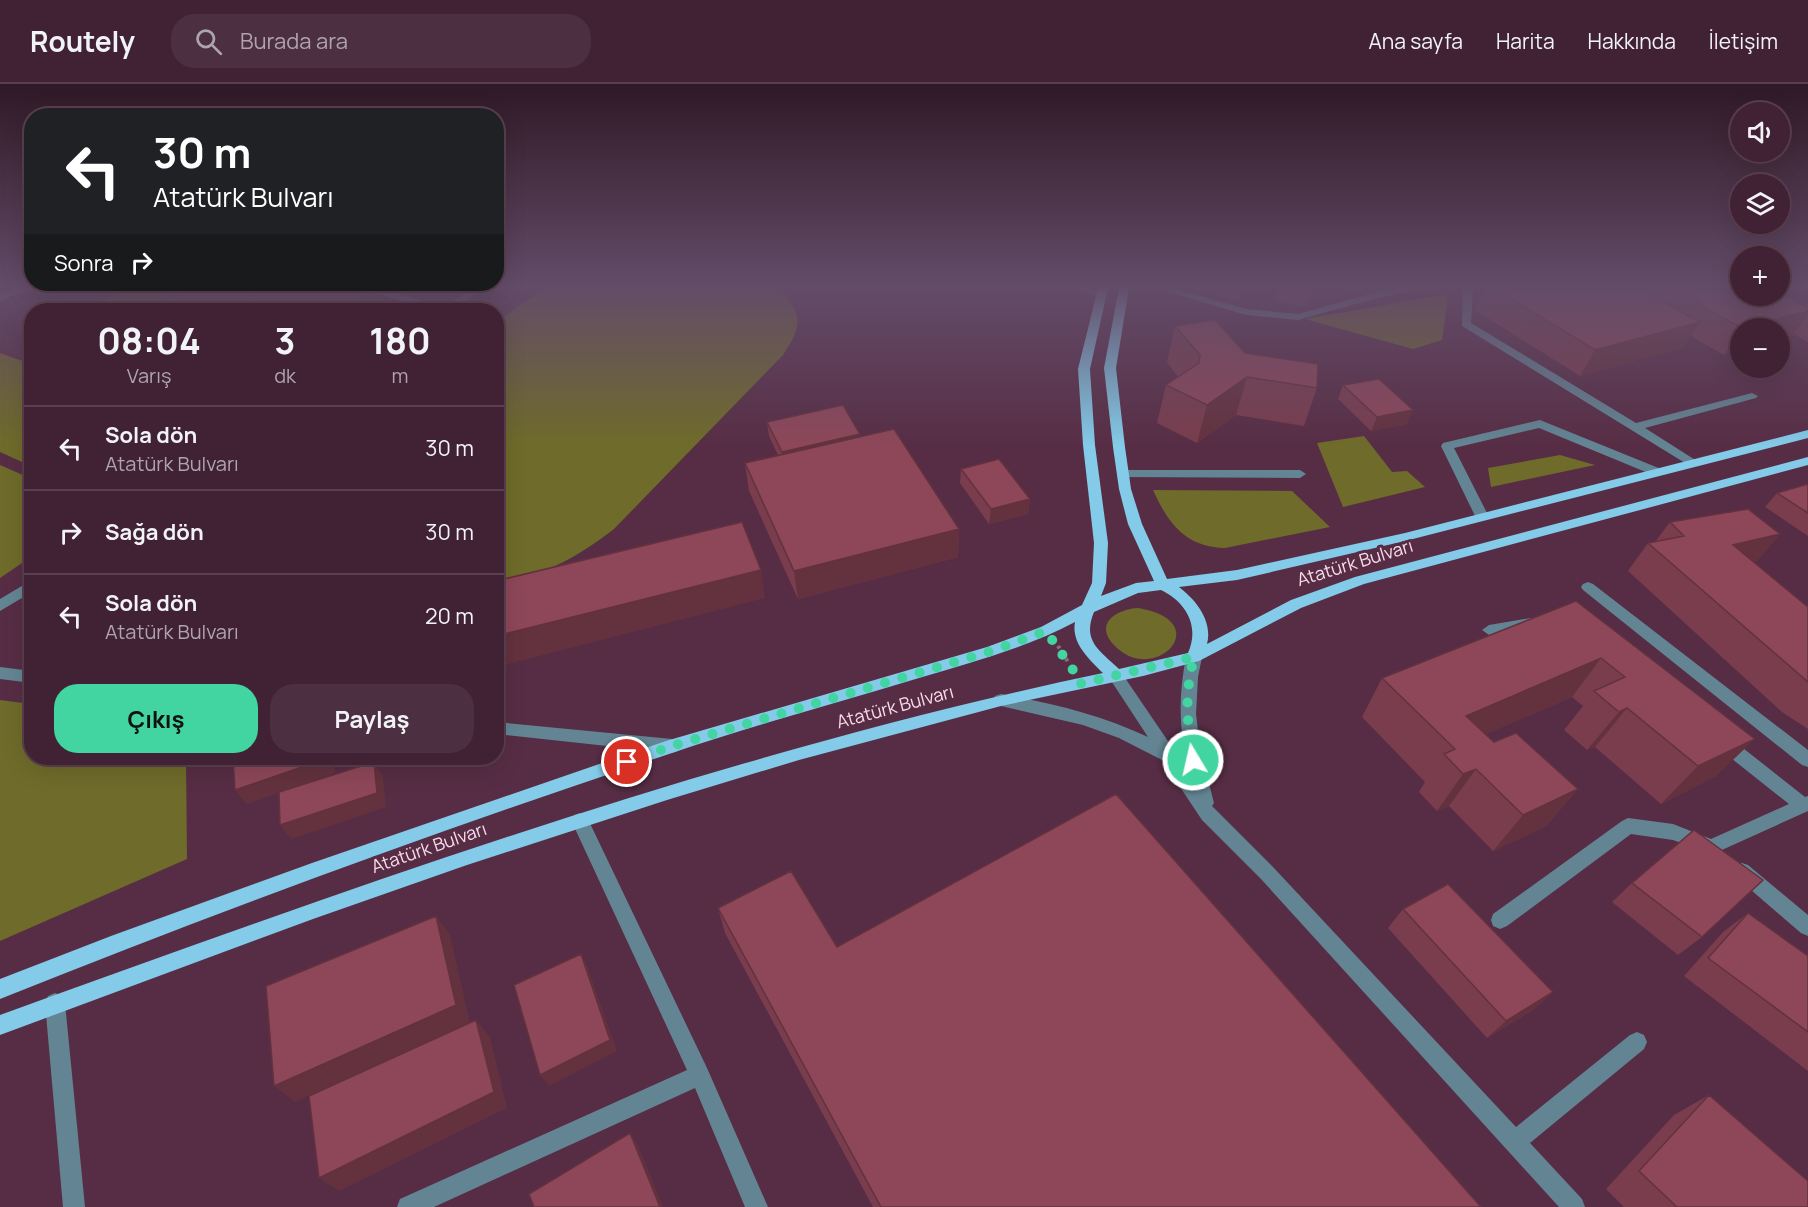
<!DOCTYPE html>
<html lang="tr">
<head>
<meta charset="utf-8">
<style>
	:root { --surface:#412234; --page:#4c2f40; --text:#f1f3f6; --muted:#aea4ac; --line:#5a3f4f; --accent:#42d4a1 }
	body { margin:0; font-family:Manrope,sans-serif; background:var(--page); color:var(--text); height:100vh; display:flex; flex-direction:column; font-size:22px; white-space:nowrap }
	* { box-sizing:border-box; margin:0 }
	p { font-size:20px; color:var(--muted) }
	.icon { flex:none; width:33px; height:33px; fill:none; stroke:currentColor; stroke-width:2; stroke-linecap:round; stroke-linejoin:round }
	.map { position:relative; flex:1; overflow:hidden }
	.drawer { position:absolute; left:24px; top:219px; width:480px; height:462px; display:flex; flex-direction:column; background:var(--surface); border-radius:24px; box-shadow:0 6px 24px #0002,0 0 0 2px var(--line) }
	.drawer>* { flex:none }
	.guide { position:absolute; left:24px; top:24px; width:480px; height:183px; border-radius:24px; box-shadow:0 6px 24px #0002,0 0 0 2px var(--line); background:#202124; color:#fff; overflow:hidden }
	.fabs { position:absolute; left:1730px; top:18px; display:grid; gap:12px }
	.fabs a { display:grid; place-items:center; width:60px; height:60px; border-radius:50%; background:var(--surface); box-shadow:0 6px 24px #0002,0 0 0 2px var(--line); font-size:30px }
	.pin { position:absolute; display:grid; place-items:center; width:51px; height:51px; color:#fff; margin:-26px; border:3px solid #fff; border-radius:50%; box-shadow:0 2px 6px #0007 }
	.me { position:absolute; width:66px; margin:-33px; rotate:351deg; stroke-linejoin:round; filter:drop-shadow(0 0 4px #0008) }
	.turn { display:flex; align-items:center; gap:21px; height:126px; padding:0 30px; font-size:27px }
	.turn .icon { width:78px; height:78px; stroke-width:2.5 }
	.turn b { display:block; font-size:42px; line-height:51px }
	.then { display:flex; align-items:center; height:57px; padding:0 30px; background:#0003; gap:12px; font-size:22px }
	.eta { display:flex; justify-content:space-evenly; align-items:center; height:102px; text-align:center }
	.eta b { font-size:36px; font-weight:700; line-height:42px }
	.primary-button { display:flex; gap:12px; margin-top:auto; padding:12px 30px }
	.primary-button a { flex:1; height:69px; border-radius:24px; background:var(--accent); color:#111; font-size:24px; font-weight:700; line-height:69px; text-align:center }
	.primary-button a+a { background:var(--page); color:var(--text) }
	ul { padding:0; list-style:none }
	li { display:flex; align-items:center; gap:18px; height:84px; padding:0 30px; border-top:2px solid var(--line) }
	li div { flex:1 }
	li b { display:block; font-size:22px }
	li em { font-style:normal }
	header { display:flex; align-items:center; gap:36px; box-sizing:border-box; height:84px; padding:0 30px; background:var(--surface); border-bottom:2px solid var(--line) }
	header strong { font-size:28px }
	nav { display:flex; gap:33px; margin-inline-start:auto; font-size:21px }
	.search { width:420px; height:54px; background:var(--page); display:flex; align-items:center; gap:15px; box-sizing:border-box; padding:0 21px; border-radius:24px; color:var(--muted); font-size:22px }
	.map>svg:first-child { display:block }
	.green { fill:#6f6b2a }
	.lines { fill:none; stroke-linecap:round; stroke-linejoin:round }
	.path { stroke:#8f6a7f; stroke-width:4; stroke-dasharray:3 4.5; stroke-linecap:butt }
	.minor { fill:#638593; fill-rule:evenodd }
	.major { fill:#83cbe8; fill-rule:evenodd }
	.wall { fill:#793d4d }
	.shaded-wall { fill:#63323e }
	.building { fill:#8d4759; stroke:#63323e; stroke-width:1.5 }
	.route { stroke:#42d4a1; stroke-width:10; stroke-dasharray:0 18 }
	.labels { text-anchor:middle; stroke-width:6; stroke-linejoin:round; paint-order:stroke }
	.street-label { font-size:18px; fill:#f8dcea; stroke:#572d45 }
</style>
</head>
<body>
<header>
<strong>Routely</strong>
<div class="search"><svg class="icon" aria-label="search" viewBox="0 0 24 24"><circle cx="10" cy="10" r="6"/><path d="M15 15l6 6"/></svg>Burada ara</div>
<nav><a>Ana sayfa</a><a>Harita</a><a>Hakkında</a><a>İletişim</a></nav>
</header>
<div class="map">
<svg width="1808" height="1123" viewBox="0 0 1808 1123">
	<rect width="100%" height="100%" fill="#572d45"/>
	<!-- green -->
	<path class="green" d="M 130,204 L 195,204 L 200,226 L 82,226 Z
		M 544,204 L 779,204 C 804,231 802,242 783,271 L 614,445 C 573,477 545,488 497,504 L 496,239 Z
		M 1442,211 L 1448,212 L 1442,256 L 1413,265 L 1305,235 Z
		M 0,269 L 31,280 L 31,382 L 0,368 Z
		M 1364,352 L 1392,388 L 1407,387 L 1425,403 L 1343,423 L 1317,359 Z
		M 1560,371 L 1595,381 L 1491,403 L 1488,384 Z
		M 0,381 L 32,395 L 31,408 L 26,412 L 31,414 L 31,473 L 0,494 Z
		M 1153,406 L 1292,407 L 1330,443 L 1225,464 C 1185,463 1168,439 1153,406 Z
		M 1138,524 C 1218,537 1154,604 1114,561 C 1093,539 1118,525 1138,524 Z
		M 0,616 L 31,620 L 32,674 L 186,674 L 187,775 L 0,857 Z"/>
	<g class="lines">
		<!-- path -->
		<path class="path" d="M 1058,562 L 1070,581"/>
		<!-- minor -->
		<path class="minor" d="M 15,204 L 30,204 L 0,217 L 0,210 Z
			M 358,204 L 376,204 L 444,223 L 473,204 L 485,204 L 452,226 L 433,226 Z
			M 1069,204 L 1089,204 L 1106,210 L 1101,213 Z
			M 1155,204 L 1172,204 L 1247,225 L 1298,230 L 1373,209 L 1400,204 L 1425,204 L 1374,215 L 1298,236 L 1246,231 Z
			M 1463,204 L 1473,204 L 1471,239 L 1636,339 L 1752,309 L 1758,312 L 1756,314 L 1645,344 L 1700,379 L 1698,382 L 1690,382 L 1462,242 Z
			M 1540,336 L 1661,385 L 1663,388 L 1657,392 L 1653,391 L 1539,344 L 1454,364 L 1489,433 L 1487,436 L 1477,436 L 1441,362 L 1443,359 Z
			M 1123,386 L 1300,386 L 1306,390 L 1300,394 L 1119,393 L 1117,390 Z
			M 32,496 L 32,508 L 0,527 L 0,515 Z
			M 1588,498 L 1593,500 L 1808,666 L 1808,683 L 1802,681 L 1583,506 L 1581,503 L 1583,500 Z
			M 1531,534 L 1538,539 L 1536,543 L 1489,551 L 1482,546 L 1489,541 Z
			M 1194,567 L 1199,569 L 1202,573 L 1198,593 L 1196,630 L 1200,664 L 1214,719 L 1212,722 L 1273,783 L 1516,1043 L 1630,951 L 1637,948 L 1644,951 L 1647,958 L 1644,965 L 1530,1059 L 1582,1115 L 1585,1123 L 1559,1123 L 1261,795 L 1202,736 L 1162,676 L 1119,654 L 1083,641 L 1001,622 L 995,620 L 993,616 L 995,612 L 1001,610 C 1052,619 1101,631 1148,653 L 1108,592 L 1111,588 L 1121,588 L 1189,688 C 1179,649 1178,613 1186,573 L 1189,569 Z
			M 0,583 L 32,587 L 32,599 L 0,595 Z
			M 496,638 L 672,655 L 678,657 L 680,662 L 678,667 L 672,669 L 496,650 Z
			M 1723,651 L 1729,653 L 1805,713 L 1808,712 L 1808,727 L 1713,770 L 1673,756 L 1631,750 L 1507,842 L 1500,845 L 1493,842 L 1491,836 L 1493,830 L 1622,737 L 1628,734 L 1673,740 L 1711,755 L 1789,720 L 1717,663 L 1715,658 L 1717,653 Z
			M 580,729 L 586,731 L 707,984 L 768,1123 L 745,1123 L 695,1004 L 434,1123 L 397,1123 L 400,1115 L 687,986 L 571,736 L 574,731 Z
			M 1742,779 L 1748,781 L 1808,831 L 1808,852 L 1801,849 L 1736,793 L 1733,787 L 1736,781 Z
			M 55,909 L 62,912 L 65,919 L 85,1123 L 63,1123 L 45,919 L 48,912 Z"/>
		<!-- major -->
		<path class="major" d="M 1098,204 L 1108,204 L 1090,285 L 1095,361 L 1108,459 L 1106,499 L 1101,512 L 1136,499 L 1154,497 L 1128,440 L 1119,405 L 1113,363 L 1104,284 L 1119,204 L 1129,204 L 1116,284 L 1125,363 L 1131,405 L 1142,440 L 1167,495 L 1237,486 L 1405,449 L 1808,346 L 1808,354 L 1405,457 L 1237,496 L 1179,503 C 1196,516 1213,537 1207,560 L 1291,516 L 1355,493 L 1808,373 L 1808,381 L 1364,500 L 1301,524 L 1199,577 L 1143,592 L 1001,622 L 799,676 L 667,716 L 467,781 L 313,835 L 0,951 L 0,931 C 362,800 725,668 1103,589 C 1089,575 1071,559 1075,538 C 1026,564 972,578 919,594 C 837,619 754,641 672,669 C 446,744 221,826 0,915 L 0,895 L 111,852 L 312,779 L 666,657 L 987,563 L 1041,543 L 1082,521 L 1092,499 L 1094,459 L 1083,361 L 1078,285 ZM 1161,506 C 1186,518 1200,542 1188,569 L 1119,585 C 1099,566 1082,557 1094,528 L 1138,509 Z"/>
	</g>
	<!-- wall -->
	<path class="wall" d="M 1191,204 L 1242,204 L 1239,217 Z
		M 1277,204 L 1351,204 L 1348,210 L 1306,223 L 1275,218 Z
		M 1485,204 L 1740,204 L 1787,212 L 1804,222 L 1808,221 L 1808,258 L 1794,250 L 1792,252 L 1779,256 L 1779,244 L 1740,244 L 1740,266 L 1724,271 L 1691,252 L 1683,264 L 1580,292 L 1475,226 Z
		M 1175,242 L 1245,269 L 1317,304 L 1304,342 L 1236,331 L 1197,359 L 1157,339 L 1166,301 L 1178,293 L 1167,278 Z
		M 1343,301 L 1407,340 L 1371,347 L 1338,315 Z
		M 767,338 L 860,353 L 959,445 L 958,473 L 798,515 L 749,407 L 745,379 L 778,371 L 769,352 Z
		M 961,385 L 1030,415 L 1028,430 L 989,440 L 960,399 Z
		M 1808,400 L 1808,452 L 1765,423 L 1777,409 Z
		M 1670,438 L 1780,450 L 1756,478 L 1754,478 L 1808,523 L 1808,645 L 1782,628 L 1628,487 L 1648,459 L 1655,458 Z
		M 1576,517 L 1716,692 L 1661,720 L 1595,663 L 1587,666 L 1564,646 L 1583,622 L 1572,613 L 1486,650 L 1494,658 L 1578,705 L 1546,742 L 1493,767 L 1449,722 L 1437,727 L 1419,708 L 1425,698 L 1362,633 L 1382,594 Z
		M 1632,799 L 1702,853 L 1678,871 L 1612,818 Z
		M 718,824 L 837,863 L 1481,1123 L 873,1123 L 725,849 Z
		M 1403,825 L 1553,908 L 1533,926 L 1487,954 L 1388,844 Z
		M 1748,829 L 1808,872 L 1808,987 L 1684,892 L 1723,848 Z
		M 1709,1011 L 1808,1123 L 1624,1123 L 1606,1105 L 1674,1031 Z"/>
	<!-- shaded-wall -->
	<path class="shaded-wall" d="M 1312,204 L 1351,204 L 1348,210 L 1306,223 Z
		M 1779,204 L 1808,204 L 1808,207 L 1752,221 L 1779,212 Z
		M 374,206 L 383,226 L 341,226 Z
		M 1808,227 L 1808,230 L 1792,252 L 1779,256 L 1779,244 L 1742,244 Z
		M 1700,238 L 1683,264 L 1580,292 L 1595,266 Z
		M 1740,247 L 1740,266 L 1724,271 Z
		M 1247,293 L 1236,331 L 1197,359 L 1207,321 Z
		M 1413,326 L 1407,340 L 1371,347 L 1377,333 Z
		M 860,350 L 860,365 L 783,382 L 782,368 Z
		M 1030,415 L 1028,430 L 989,440 L 991,425 Z
		M 959,445 L 958,473 L 798,515 L 794,487 Z
		M 1780,450 L 1756,478 L 1710,489 L 1733,461 Z
		M 761,486 L 765,514 L 504,581 L 496,565 L 496,552 Z
		M 1601,574 L 1572,613 L 1454,664 L 1466,632 Z
		M 1627,624 L 1595,663 L 1587,666 L 1619,628 Z
		M 1755,655 L 1716,692 L 1661,720 L 1698,682 Z
		M 325,674 L 333,674 L 335,689 L 247,720 L 235,706 Z
		M 374,678 L 383,692 L 386,723 L 291,755 L 280,741 Z
		M 1476,685 L 1449,722 L 1437,727 L 1463,690 Z
		M 1578,705 L 1546,742 L 1493,767 L 1523,731 Z
		M 436,832 L 450,851 L 470,939 L 295,1018 L 274,1002 Z
		M 581,870 L 587,882 L 617,967 L 549,1002 L 540,991 Z
		M 1553,908 L 1533,926 L 1487,954 L 1506,937 Z
		M 476,936 L 490,953 L 507,1024 L 339,1107 L 319,1094 Z
		M 630,1049 L 639,1064 L 663,1123 L 660,1123 Z"/>
	<!-- building -->
	<path class="building" d="M 188,204 L 366,204 L 374,206 L 341,226 L 145,226 Z
		M 1493,204 L 1638,204 L 1700,238 L 1595,266 Z
		M 1684,204 L 1740,204 L 1740,212 L 1779,212 L 1779,208 L 1808,224 L 1808,227 L 1742,244 L 1706,225 Z
		M 1215,236 L 1245,269 L 1318,280 L 1317,304 L 1247,293 L 1207,321 L 1166,301 L 1199,279 L 1200,271 L 1175,242 Z
		M 1379,295 L 1413,326 L 1377,333 L 1343,301 Z
		M 843,321 L 860,350 L 782,368 L 767,338 Z
		M 894,345 L 959,445 L 794,487 L 745,379 Z
		M 999,375 L 1030,415 L 991,425 L 961,385 Z
		M 1808,400 L 1808,429 L 1777,409 Z
		M 1748,425 L 1780,450 L 1733,461 L 1808,523 L 1808,598 L 1648,459 L 1684,452 L 1670,438 Z
		M 742,438 L 761,486 L 496,552 L 496,497 Z
		M 1576,517 L 1755,655 L 1698,682 L 1627,624 L 1619,628 L 1594,607 L 1625,593 L 1601,574 L 1466,632 L 1494,658 L 1516,649 L 1578,705 L 1523,731 L 1476,685 L 1463,690 L 1444,670 L 1455,665 L 1382,594 Z
		M 233,674 L 325,674 L 325,675 L 235,706 Z
		M 374,678 L 377,709 L 280,741 L 279,708 Z
		M 1116,710 L 1481,1123 L 881,1123 L 718,824 L 791,787 L 837,863 Z
		M 1694,746 L 1763,796 L 1702,853 L 1632,799 Z
		M 1448,800 L 1553,908 L 1506,937 L 1403,825 Z
		M 1748,829 L 1808,872 L 1808,948 L 1708,874 Z
		M 436,832 L 456,921 L 274,1002 L 266,902 Z
		M 581,870 L 610,956 L 540,991 L 514,901 Z
		M 476,936 L 494,1008 L 319,1094 L 309,1012 Z
		M 1709,1011 L 1808,1097 L 1808,1123 L 1677,1123 L 1639,1087 Z
		M 630,1049 L 660,1123 L 534,1123 L 529,1110 Z"/>
	<!-- sky -->
	<linearGradient id="sky" x2="0" y2="1"><stop stop-color="#301926"/><stop offset="0.56" stop-color="#634c68"/><stop offset="1" stop-color="#634c68" stop-opacity="0"/></linearGradient>
	<rect width="1808" height="362" fill="url(#sky)"/>
	<g class="lines">
		<!-- route -->
		<path class="route" d="M 627,678 L 672,662 L 992,567 L 1046,547 L 1073,586 L 1079,600 L 1194,573 C 1184,615 1187,634 1193,676"/>
	</g>
	<g class="labels">
		<!-- street labels -->
		<g class="street-label">
			<text transform="translate(1355 479) rotate(-17)" y="6">Atatürk Bulvarı</text>
			<text transform="translate(895 623) rotate(-15)" y="6">Atatürk Bulvarı</text>
			<text transform="translate(429 764) rotate(-19)" y="6">Atatürk Bulvarı</text>
		</g>
	</g>
</svg>
<div class="fabs">
<a><svg class="icon" aria-label="sound" viewBox="0 0 24 24"><path d="M4 9h4l5-4v14l-5-4H4zM17 9q2 3 0 6"/></svg></a>
<a><svg class="icon" aria-label="layers" viewBox="0 0 24 24"><path d="M12 4l9 5-9 5-9-5zM3 14l9 5 9-5"/></svg></a>
<a>+</a>
<a>−</a>
</div>
<div class="pin" style="left:627px;top:678px;background:#d93025"><svg class="icon" aria-label="arrive" viewBox="0 0 24 24"><path d="M6 21V4h12l-3 4 3 4H6"/></svg></div>
<svg class="me" style="left:1193px;top:676px" viewBox="-20 -20 40 40"><circle r="17" fill="#42d4a1" stroke="#fff" stroke-width="3"/><path d="M0-11L8 9 0 5-8 9z" fill="#fff"/></svg>
<div class="guide">
<div class="turn"><svg class="icon" aria-label="left" viewBox="0 0 24 24"><path d="M17 20v-9H6M10 6l-5 5 5 5"/></svg><div><b>30 m</b>Atatürk Bulvarı</div></div>
<div class="then">Sonra<svg class="icon" aria-label="right" viewBox="0 0 24 24"><path d="M7 20v-9h11M14 6l5 5-5 5"/></svg></div>
</div>
<section class="drawer">
<div class="eta">
<div><b>08:04</b><p>Varış</p></div>
<div><b>3</b><p>dk</p></div>
<div><b>180</b><p>m</p></div>
</div>
<ul>
<li><svg class="icon" aria-label="left" viewBox="0 0 24 24"><path d="M17 20v-9H6M10 6l-5 5 5 5"/></svg><div><b>Sola dön</b><p>Atatürk Bulvarı</p></div><em>30 m</em></li>
<li><svg class="icon" aria-label="right" viewBox="0 0 24 24"><path d="M7 20v-9h11M14 6l5 5-5 5"/></svg><div><b>Sağa dön</b></div><em>30 m</em></li>
<li><svg class="icon" aria-label="left" viewBox="0 0 24 24"><path d="M17 20v-9H6M10 6l-5 5 5 5"/></svg><div><b>Sola dön</b><p>Atatürk Bulvarı</p></div><em>20 m</em></li>
</ul>
<div class="primary-button"><a>Çıkış</a><a>Paylaş</a></div>
</section>
</div>
</body>
</html>
